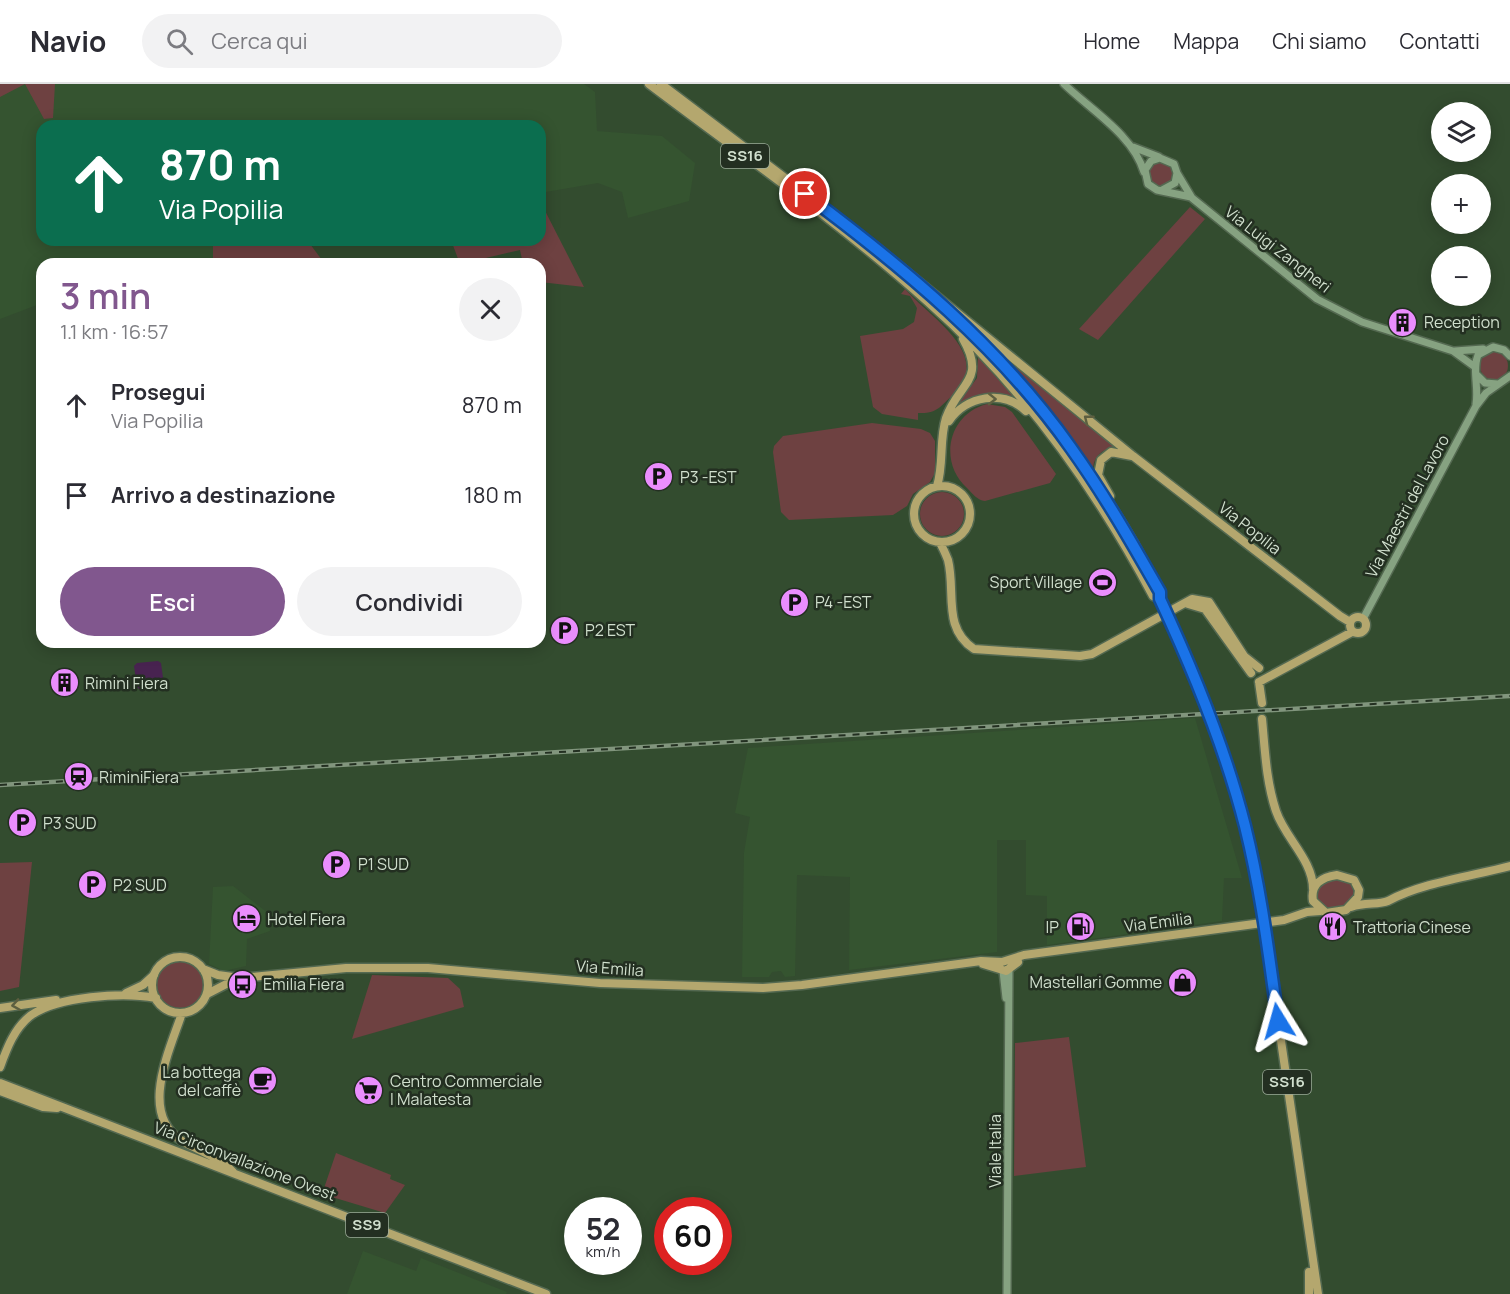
<!DOCTYPE html>
<html lang="it">
<head>
<meta charset="utf-8">
<style>
	:root { --surface:#fff; --page:#f2f2f3; --text:#2b2b33; --muted:#7c7c81; --line:#e1e1e2; --accent:#81578e }
	body { margin:0; font-family:Manrope,sans-serif; background:var(--page); color:var(--text); height:100vh; display:flex; flex-direction:column; font-size:22px; white-space:nowrap }
	* { box-sizing:border-box; margin:0 }
	p { font-size:20px; color:var(--muted) }
	.icon { flex:none; width:33px; height:33px; fill:none; stroke:currentColor; stroke-width:2; stroke-linecap:round; stroke-linejoin:round }
	.map { position:relative; flex:1; overflow:hidden }
	.panel { position:absolute; left:36px; top:174px; width:510px; height:390px; display:flex; flex-direction:column; background:var(--surface); border-radius:18px; box-shadow:0 3px 15px #0003 }
	.panel>* { flex:none }
	.guide { position:absolute; left:36px; top:36px; width:510px; height:126px; border-radius:18px; box-shadow:0 3px 15px #0003; background:#0b6e4f; color:#fff; overflow:hidden }
	.controls { position:absolute; left:1431px; top:18px; display:grid; gap:12px }
	.controls a { display:grid; place-items:center; width:60px; height:60px; border-radius:50%; background:var(--surface); box-shadow:0 3px 15px #0003; font-size:30px }
	.speed { position:absolute; left:564px; top:1113px; display:flex; gap:12px; font-size:30px; font-weight:700; text-align:center }
	.speed>* { display:grid; place-content:center; width:78px; height:78px; border-radius:50%; background:var(--surface); box-shadow:0 3px 15px #0003; line-height:1 }
	.speed small { font-size:15px; font-weight:400 }
	.speed .limit { border:9px solid #d22; background:#fff; color:#111 }
	.pin { position:absolute; display:grid; place-items:center; width:51px; height:51px; color:#fff; margin:-26px; border:3px solid #fff; border-radius:50%; box-shadow:0 2px 6px #0007 }
	.me { position:absolute; width:66px; margin:-33px; rotate:352deg; stroke-linejoin:round; filter:drop-shadow(0 0 4px #0008) }
	.turn { display:flex; align-items:center; gap:21px; height:126px; padding:0 24px; font-size:27px }
	.turn .icon { width:78px; height:78px; stroke-width:2.5 }
	.turn b { display:block; font-size:42px; line-height:51px }
	.round { display:grid; place-items:center; flex:none; width:63px; height:63px; border-radius:32px; background:var(--page) }
	.headline { display:flex; align-items:center; justify-content:space-between; height:102px; padding:0 24px }
	h1 { font-size:36px; font-weight:600; line-height:45px; color:var(--accent) }
	.cta { display:flex; gap:12px; margin-top:auto; padding:12px 24px }
	.cta a { flex:1; height:69px; border-radius:36px; background:var(--accent); color:#fff; font-size:24px; font-weight:600; line-height:69px; text-align:center }
	.cta a+a { background:var(--page); color:var(--text) }
	ul { padding:0; list-style:none }
	li { display:flex; align-items:center; gap:18px; height:90px; padding:0 24px }
	li div { flex:1 }
	li b { display:block; font-size:22px }
	li em { font-style:normal }
	header { display:flex; align-items:center; gap:36px; box-sizing:border-box; height:84px; padding:0 30px; background:var(--surface); border-bottom:2px solid var(--line) }
	header strong { font-size:28px }
	nav { display:flex; gap:33px; margin-inline-start:auto; font-size:21px }
	.search { width:420px; height:54px; background:var(--page); display:flex; align-items:center; gap:15px; box-sizing:border-box; padding:0 21px; border-radius:33px; color:var(--muted); font-size:22px }
	.map>svg:first-child { display:block }
	.built { fill:#355430 }
	.green { fill:#6e4141 }
	.water { fill:#482350 }
	.lines { fill:none; stroke-linecap:round; stroke-linejoin:round }
	.minor-casing { stroke:#546951; stroke-width:10 }
	.major-casing { stroke:#546951; stroke-width:11 }
	.minor { stroke:#86a281; stroke-width:7 }
	.major { stroke:#b4a76e; stroke-width:8 }
	.rail-casing { stroke:#81957d; stroke-width:4.5 }
	.rail { stroke:#232f21; stroke-width:2; stroke-dasharray:7; stroke-linecap:butt }
	.major-bridge-casing { stroke:#546951; stroke-width:11; stroke-linecap:butt }
	.major-bridge { stroke:#b4a76e; stroke-width:8 }
	.oneway { stroke:#5d5f40 }
	.route-casing { stroke:#114b97; stroke-width:15 }
	.route { stroke:#1a73e8; stroke-width:10 }
	.labels { text-anchor:middle; stroke-width:5; stroke-linejoin:round; paint-order:stroke }
	.shield { fill:#232f21; stroke:#9caa99; stroke-width:1.5 }
	.shield-label { font-size:15px; font-weight:bold; fill:#d0dfcd }
	.street-label { font-size:16px; fill:#d0dfcd; stroke:#232f21 }
	.poi-label { font-size:16px; fill:#d0dfcd; stroke:#232f21; text-anchor:start }
</style>
</head>
<body>
<header>
<strong>Navio</strong>
<div class="search"><svg class="icon" aria-label="search" viewBox="0 0 24 24"><circle cx="10" cy="10" r="6"/><path d="M15 15l6 6"/></svg>Cerca qui</div>
<nav><a>Home</a><a>Mappa</a><a>Chi siamo</a><a>Contatti</a></nav>
</header>
<div class="map">
<svg width="1510" height="1210" viewBox="0 0 1510 1210">
	<rect width="100%" height="100%" fill="#334c2f"/>
	<!-- built -->
	<path class="built" d="M 0,0 L 584,0 L 595,8 L 597,47 L 662,52 L 695,79 L 689,117 L 628,134 L 622,108 L 598,99 L 540,109 L 540,42 L 42,42 L 42,156 L 213,156 L 213,180 L 42,180 L 41,323 L 37,221 L 0,235 Z
		M 1195,634 L 1242,794 L 1224,794 L 1222,837 L 1047,861 L 1047,812 L 1026,811 L 1026,756 L 997,756 L 997,868 L 849,886 L 850,793 L 797,791 L 795,892 L 785,893 L 781,887 L 772,888 L 769,893 L 742,893 L 744,769 L 750,733 L 735,729 L 748,664 Z
		M 233,802 L 268,829 L 270,847 L 247,855 L 246,882 L 224,887 L 209,880 L 213,803 Z
		M 363,1167 L 416,1187 L 421,1174 L 507,1208 L 506,1210 L 347,1210 Z"/>
	<!-- green -->
	<path class="green" d="M 0,0 L 55,0 L 53,34 L 44,35 L 25,0 L 0,13 Z
		M1149 90a12 12 0 1 1 24 0a12 12 0 1 1-24 0Z
		M 540,117 L 584,203 L 540,198 L 540,180 L 523,180 L 520,166 L 460,180 L 451,156 L 540,156 Z
		M 1190,123 L 1205,135 L 1098,256 L 1079,245 Z
		M 213,156 L 307,156 L 325,180 L 213,180 Z
		M 905,205 C 929,233 995,271 953,311 C 940,322 938,330 918,329 L 918,336 L 882,330 L 873,323 L 860,252 L 903,245 L 914,238 L 917,224 L 910,212 L 901,210 Z
		M1480 282a14 14 0 1 1 28 0a14 14 0 1 1-28 0Z
		M 1001,270 L 1119,363 C 1103,364 1093,371 1093,387 Z
		M 978,273 L 1015,314 L 1014,315 L 986,310 L 958,320 L 977,294 Z
		M 987,320 L 1005,323 L 1012,328 L 1056,390 L 1050,399 L 985,417 C 977,416 973,410 967,404 C 938,378 948,330 987,320 Z
		M 872,339 L 921,345 L 930,349 L 935,357 L 935,389 L 930,398 L 913,410 L 907,422 L 893,431 L 789,436 L 781,428 L 773,368 L 774,362 L 783,352 Z
		M920 430a22 22 0 1 1 44 0a22 22 0 1 1-44 0Z
		M 32,778 L 19,903 L 0,907 L 0,779 Z
		M 1337,795 L 1351,799 L 1355,812 L 1345,823 L 1327,825 L 1316,816 C 1316,801 1324,799 1337,795 Z
		M157 901a23 23 0 1 1 46 0a23 23 0 1 1-46 0Z
		M 372,891 L 448,894 L 460,905 L 464,923 L 352,955 Z
		M 1069,953 L 1086,1083 L 1014,1092 L 1015,959 Z
		M 336,1069 L 391,1091 L 390,1095 L 405,1101 L 385,1129 L 322,1110 Z"/>
	<!-- water -->
	<path class="water" d="M 158,577 L 161,579 L 164,601 L 161,604 L 140,606 L 137,603 L 134,582 L 137,579 Z"/>
	<g class="lines">
		<defs>
			<path id="minor" d="M 1064,0 C 1091,26 1133,51 1144,88
				M 1133,63 L 1159,73
				M 1177,89 L 1192,114 L 1317,215 L 1362,238 L 1453,267 L 1475,283
				M 1162,106 L 1175,99 L 1177,89 L 1174,80 L 1160,74 L 1151,77 L 1145,86 L 1148,100 L 1157,106 L 1191,113
				M 1455,267 L 1483,265
				M 1477,291 L 1485,299 L 1498,300
				M 1476,320 C 1479,304 1472,285 1478,271 L 1493,263 L 1504,266 L 1510,272
				M 1363,535 L 1476,322 L 1486,309 L 1510,292
				M 1003,887 L 1006,914
				M 1007,1210 L 1009,886"/>
			<path id="major" d="M 649,0 C 743,71 840,139 928,218 C 1022,301 1095,403 1153,512 L 1160,515
				M 661,0 L 880,166 L 1133,372 L 1340,532 L 1350,538
				M 964,242 C 1029,307 1088,379 1134,459 C 1143,475 1151,492 1160,508 L 1160,515
				M 949,337 C 966,312 1003,305 1026,327
				M914 430a28 28 0 1 1 56 0a28 28 0 1 1-56 0Z
				M 937,402 C 944,380 939,356 946,334 C 958,299 987,297 963,255
				M 1110,412 L 1098,391 L 1101,376 L 1111,368 L 1132,372
				M 940,459 C 943,464 946,471 948,476 C 956,508 942,544 974,565 L 1080,572 L 1092,570 L 1192,515 L 1209,518 L 1244,572 L 1259,584
				M 1188,520 L 1205,525 L 1251,589
				M1350 541a8 8 0 1 1 16 0a8 8 0 1 1-16 0Z
				M 1170,537 L 1204,614
				M 1259,598 L 1352,548
				M 1259,598 L 1262,619
				M 1262,635 C 1265,666 1266,697 1276,727 C 1285,754 1313,776 1313,805
				M 1214,642 L 1246,743 L 1262,821
				M 1337,791 L 1354,796 L 1359,806 L 1358,813 L 1346,826 L 1326,829 L 1313,817 C 1310,800 1322,793 1337,791 Z
				M 1351,823 C 1365,818 1378,821 1388,817 C 1421,799 1472,792 1510,782
				M 1265,847 L 1318,1210
				M152 901a28 28 0 1 1 56 0a28 28 0 1 1-56 0Z
				M 983,880 L 1006,887 L 1018,878
				M 203,885 L 218,891 L 240,894 L 346,884 L 428,884 L 600,899 L 763,904 L 802,901 L 981,877 L 1002,878 L 1024,871 L 1284,836 L 1307,828 L 1320,827
				M 126,909 L 143,901 L 154,891
				M 207,910 L 236,895
				M 0,924 L 56,916
				M 182,929 C 170,966 138,1030 182,1057 C 200,1067 219,1073 233,1088
				M 0,983 C 7,964 14,945 30,932 C 57,912 123,908 156,914
				M 0,999 L 546,1210
				M 0,1007 L 43,1023 L 57,1024
				M 1309,1210 L 1309,1188"/>
		</defs>
		<!-- minor casing -->
		<use href="#minor" class="minor-casing"/>
		<!-- major casing -->
		<use href="#major" class="major-casing"/>
		<!-- minor -->
		<use href="#minor" class="minor"/>
		<!-- major -->
		<use href="#major" class="major"/>
		<defs>
			<path id="rail" d="M 0,701 L 1510,612"/>
		</defs>
		<!-- rail casing -->
		<use href="#rail" class="rail-casing"/>
		<!-- rail -->
		<use href="#rail" class="rail"/>
		<defs>
			<path id="major-bridge" d="M 1160,515 L 1170,537
				M 1204,614 L 1214,642
				M 1262,821 L 1265,847"/>
		</defs>
		<!-- major-bridge casing -->
		<use href="#major-bridge" class="major-bridge-casing"/>
		<!-- major-bridge -->
		<use href="#major-bridge" class="major-bridge"/>
	</g>
	<!-- one-way arrows -->
	<defs><path id="oneway-chevron" d="M-2-3.5L2.5 0L-2 3.5" fill="none" stroke-width="1.6" stroke-linecap="round" stroke-linejoin="round" transform="scale(1.5)"/></defs>
	<g class="oneway">
		<use href="#oneway-chevron" transform="translate(992 315) rotate(1)"/>
		<use href="#oneway-chevron" transform="translate(1088 335) rotate(-142)"/>
		<use href="#oneway-chevron" transform="translate(16 921) rotate(171)"/>
	</g>
	<g class="lines">
		<defs>
			<path id="route" d="M 805,110 C 903,183 1000,263 1071,364 C 1104,410 1132,459 1160,508 L 1160,515 C 1194,588 1225,663 1245,742 C 1261,806 1269,872 1278,937"/>
		</defs>
		<!-- route casing -->
		<use href="#route" class="route-casing"/>
		<!-- route -->
		<use href="#route" class="route"/>
	</g>
	<!-- icons -->
	<defs>
		<symbol id="building-disc" viewBox="-11 -11 22 22"><circle r="9.5" fill="#ea8dfd" stroke="#232f21"/><path d="M-4-6H4V6H1V3H-1V6H-4ZM-2.5-4.3h1.7v1.8h-1.7ZM.8-4.3h1.7v1.8H.8ZM-2.5-1h1.7V.8h-1.7ZM.8-1h1.7V.8H.8Z" fill="#111"/></symbol>
		<symbol id="parking-disc" viewBox="-11 -11 22 22"><circle r="9.5" fill="#ea8dfd" stroke="#232f21"/><path d="M-3.5-5.5H1a3.5 3.5 0 0 1 0 7H-1V5.5H-3.5ZM-1-3.4V-.6H.8a1.4 1.4 0 0 0 0-2.8Z" fill="#111"/></symbol>
		<symbol id="stadium-disc" viewBox="-11 -11 22 22"><circle r="9.5" fill="#ea8dfd" stroke="#232f21"/><path d="M0-5a6.5 5 0 1 0 0 10a6.5 5 0 1 0 0-10ZM-3.5-1.8h7v3.6h-7Z" fill="#111"/></symbol>
		<symbol id="station-disc" viewBox="-11 -11 22 22"><circle r="9.5" fill="#ea8dfd" stroke="#232f21"/><path d="M-3-6H3Q5-6 5-4V2Q5 4 3 4L4.5 6H3L1.5 4h-3L-3 6H-4.5L-3 4Q-5 4-5 2V-4Q-5-6-3-6ZM-3.5-4v3h7v-3ZM-3.5 1v1.5H-2V1ZM2 1v1.5H3.5V1Z" fill="#111"/></symbol>
		<symbol id="hotel-disc" viewBox="-11 -11 22 22"><circle r="9.5" fill="#ea8dfd" stroke="#232f21"/><path d="M-6-4.5h1.5V1H6V5H4.5V3h-9V5H-6ZM-4 0a1.8 1.8 0 1 1 3.6 0ZM.5 0V-2.5h3Q6-2.5 6 0Z" fill="#111"/></symbol>
		<symbol id="fuel-disc" viewBox="-11 -11 22 22"><circle r="9.5" fill="#ea8dfd" stroke="#232f21"/><path d="M-5.5-6h7V0h2V4h1.3V-2.5L3-4.5l.8-.8L6-3V5H2.5V1h-1V6h-7ZM-4.2-4.7v3.2H.2V-4.7Z" fill="#111"/></symbol>
		<symbol id="restaurant-disc" viewBox="-11 -11 22 22"><circle r="9.5" fill="#ea8dfd" stroke="#232f21"/><path d="M-5-6h1v4h1v-4h1v4h1v-4h1v5L-1.5 .5V6h-2V.5L-5-1ZM5-6V6H3V1.5H1.5Q1.5-4 5-6Z" fill="#111"/></symbol>
		<symbol id="shop-disc" viewBox="-11 -11 22 22"><circle r="9.5" fill="#ea8dfd" stroke="#232f21"/><path d="M-5-2.5h2.3a2.7 3.5 0 0 1 5.4 0H5L5.5 6h-11ZM-1.5-2.5h3a1.5 2.3 0 0 0-3 0Z" fill="#111"/></symbol>
		<symbol id="bus-disc" viewBox="-11 -11 22 22"><circle r="9.5" fill="#ea8dfd" stroke="#232f21"/><path d="M-5-6H5V4H4V6H2V4H-2V6H-4V4H-5ZM-3.5-4V0h7V-4ZM-3.5 1.2v1.5H-2V1.2ZM2 1.2v1.5H3.5V1.2Z" fill="#111"/></symbol>
		<symbol id="cafe-disc" viewBox="-11 -11 22 22"><circle r="9.5" fill="#ea8dfd" stroke="#232f21"/><path d="M-5.5-4.5H6V0H3Q3 3.5 0 3.5H-2.5Q-5.5 3.5-5.5 0ZM3-3.2v2h1.7v-2ZM-6 4.5H4V6H-6Z" fill="#111"/></symbol>
		<symbol id="supermarket-disc" viewBox="-11 -11 22 22"><circle r="9.5" fill="#ea8dfd" stroke="#232f21"/><path d="M-6-5.5h2.5l.6 2H6L4.5 2H-2.5L-4.4-4H-6ZM-1.5 3.2a1.3 1.3 0 1 0 .1 0ZM3 3.2a1.3 1.3 0 1 0 .1 0Z" fill="#111"/></symbol>
	</defs>
	<g fill-rule="evenodd">
		<use href="#building-disc" x="1386" y="222" width="33" height="33"/>
		<use href="#parking-disc" x="642" y="376" width="33" height="33"/>
		<use href="#stadium-disc" x="1086" y="482" width="33" height="33"/>
		<use href="#parking-disc" x="778" y="502" width="33" height="33"/>
		<use href="#parking-disc" x="548" y="530" width="33" height="33"/>
		<use href="#building-disc" x="48" y="582" width="33" height="33"/>
		<use href="#station-disc" x="62" y="676" width="33" height="33"/>
		<use href="#parking-disc" x="6" y="722" width="33" height="33"/>
		<use href="#parking-disc" x="320" y="764" width="33" height="33"/>
		<use href="#parking-disc" x="76" y="784" width="33" height="33"/>
		<use href="#hotel-disc" x="230" y="818" width="33" height="33"/>
		<use href="#fuel-disc" x="1064" y="826" width="33" height="33"/>
		<use href="#restaurant-disc" x="1316" y="826" width="33" height="33"/>
		<use href="#shop-disc" x="1166" y="882" width="33" height="33"/>
		<use href="#bus-disc" x="226" y="884" width="33" height="33"/>
		<use href="#cafe-disc" x="246" y="980" width="33" height="33"/>
		<use href="#supermarket-disc" x="352" y="990" width="33" height="33"/>
	</g>
	<g class="labels">
		<!-- shield labels -->
		<g class="shield">
			<rect x="721" y="60" width="48" height="24" rx="4.5"/>
			<rect x="1263" y="986" width="48" height="24" rx="4.5"/>
			<rect x="346" y="1129" width="42" height="24" rx="4.5"/>
		</g>
		<g class="shield-label">
			<text x="745" y="77">SS16</text>
			<text x="1287" y="1003">SS16</text>
			<text x="367" y="1146">SS9</text>
		</g>
		<!-- street labels -->
		<g class="street-label">
			<text transform="translate(1278 165) rotate(38)" y="6">Via Luigi Zangheri</text>
			<text transform="translate(1407 422) rotate(-62)" y="6">Via Maestri del Lavoro</text>
			<text transform="translate(1250 444) rotate(38)" y="6">Via Popilia</text>
			<text transform="translate(1158 838) rotate(-7)" y="6">Via Emilia</text>
			<text transform="translate(610 884) rotate(4)" y="6">Via Emilia</text>
			<text transform="translate(995 1067) rotate(-90)" y="6">Viale Italia</text>
			<text transform="translate(245 1077) rotate(21)" y="6">Via Circonvallazione Ovest</text>
		</g>
		<!-- poi labels -->
		<g class="poi-label">
			<text x="1424" y="244">Reception</text>
			<text x="680" y="399">P3 -EST</text>
			<text x="1082" y="504" text-anchor="end">Sport Village</text>
			<text x="815" y="524">P4 -EST</text>
			<text x="585" y="552">P2 EST</text>
			<text x="85" y="605">Rimini Fiera</text>
			<text x="99" y="699">RiminiFiera</text>
			<text x="43" y="745">P3 SUD</text>
			<text x="358" y="786">P1 SUD</text>
			<text x="113" y="807">P2 SUD</text>
			<text x="267" y="841">Hotel Fiera</text>
			<text x="1059" y="849" text-anchor="end">IP</text>
			<text x="1353" y="849">Trattoria Cinese</text>
			<text x="1162" y="904" text-anchor="end">Mastellari Gomme</text>
			<text x="263" y="906">Emilia Fiera</text>
			<text x="241" y="994" text-anchor="end">La bottega<tspan x="241" dy="18">del caffè</tspan></text>
			<text x="390" y="1003">Centro Commerciale<tspan x="390" dy="18">I Malatesta</tspan></text>
		</g>
	</g>
</svg>
<div class="controls">
<a><svg class="icon" aria-label="layers" viewBox="0 0 24 24"><path d="M12 4l9 5-9 5-9-5zM3 14l9 5 9-5"/></svg></a>
<a>+</a>
<a>−</a>
</div>
<div class="speed"><div>52<small>km/h</small></div><div class="limit">60</div></div>
<div class="pin" style="left:805px;top:110px;background:#d93025"><svg class="icon" aria-label="arrive" viewBox="0 0 24 24"><path d="M6 21V4h12l-3 4 3 4H6"/></svg></div>
<svg class="me" style="left:1278px;top:937px" viewBox="-20 -20 40 40"><path d="M0-17L14 15 0 8-14 15z" fill="#1a73e8" stroke="#fff" stroke-width="4"/></svg>
<div class="guide">
<div class="turn"><svg class="icon" aria-label="ahead" viewBox="0 0 24 24"><path d="M12 20V5M6 11l6-6 6 6"/></svg><div><b>870 m</b>Via Popilia</div></div>
</div>
<section class="panel">
<div class="headline"><div><h1>3 min</h1><p>1.1 km · 16:57</p></div><a class="round"><svg class="icon" aria-label="close" viewBox="0 0 24 24"><path d="M6 6l12 12M18 6L6 18"/></svg></a></div>
<ul>
<li><svg class="icon" aria-label="ahead" viewBox="0 0 24 24"><path d="M12 20V5M6 11l6-6 6 6"/></svg><div><b>Prosegui</b><p>Via Popilia</p></div><em>870 m</em></li>
<li><svg class="icon" aria-label="arrive" viewBox="0 0 24 24"><path d="M6 21V4h12l-3 4 3 4H6"/></svg><div><b>Arrivo a destinazione</b></div><em>180 m</em></li>
</ul>
<div class="cta"><a>Esci</a><a>Condividi</a></div>
</section>
</div>
</body>
</html>
